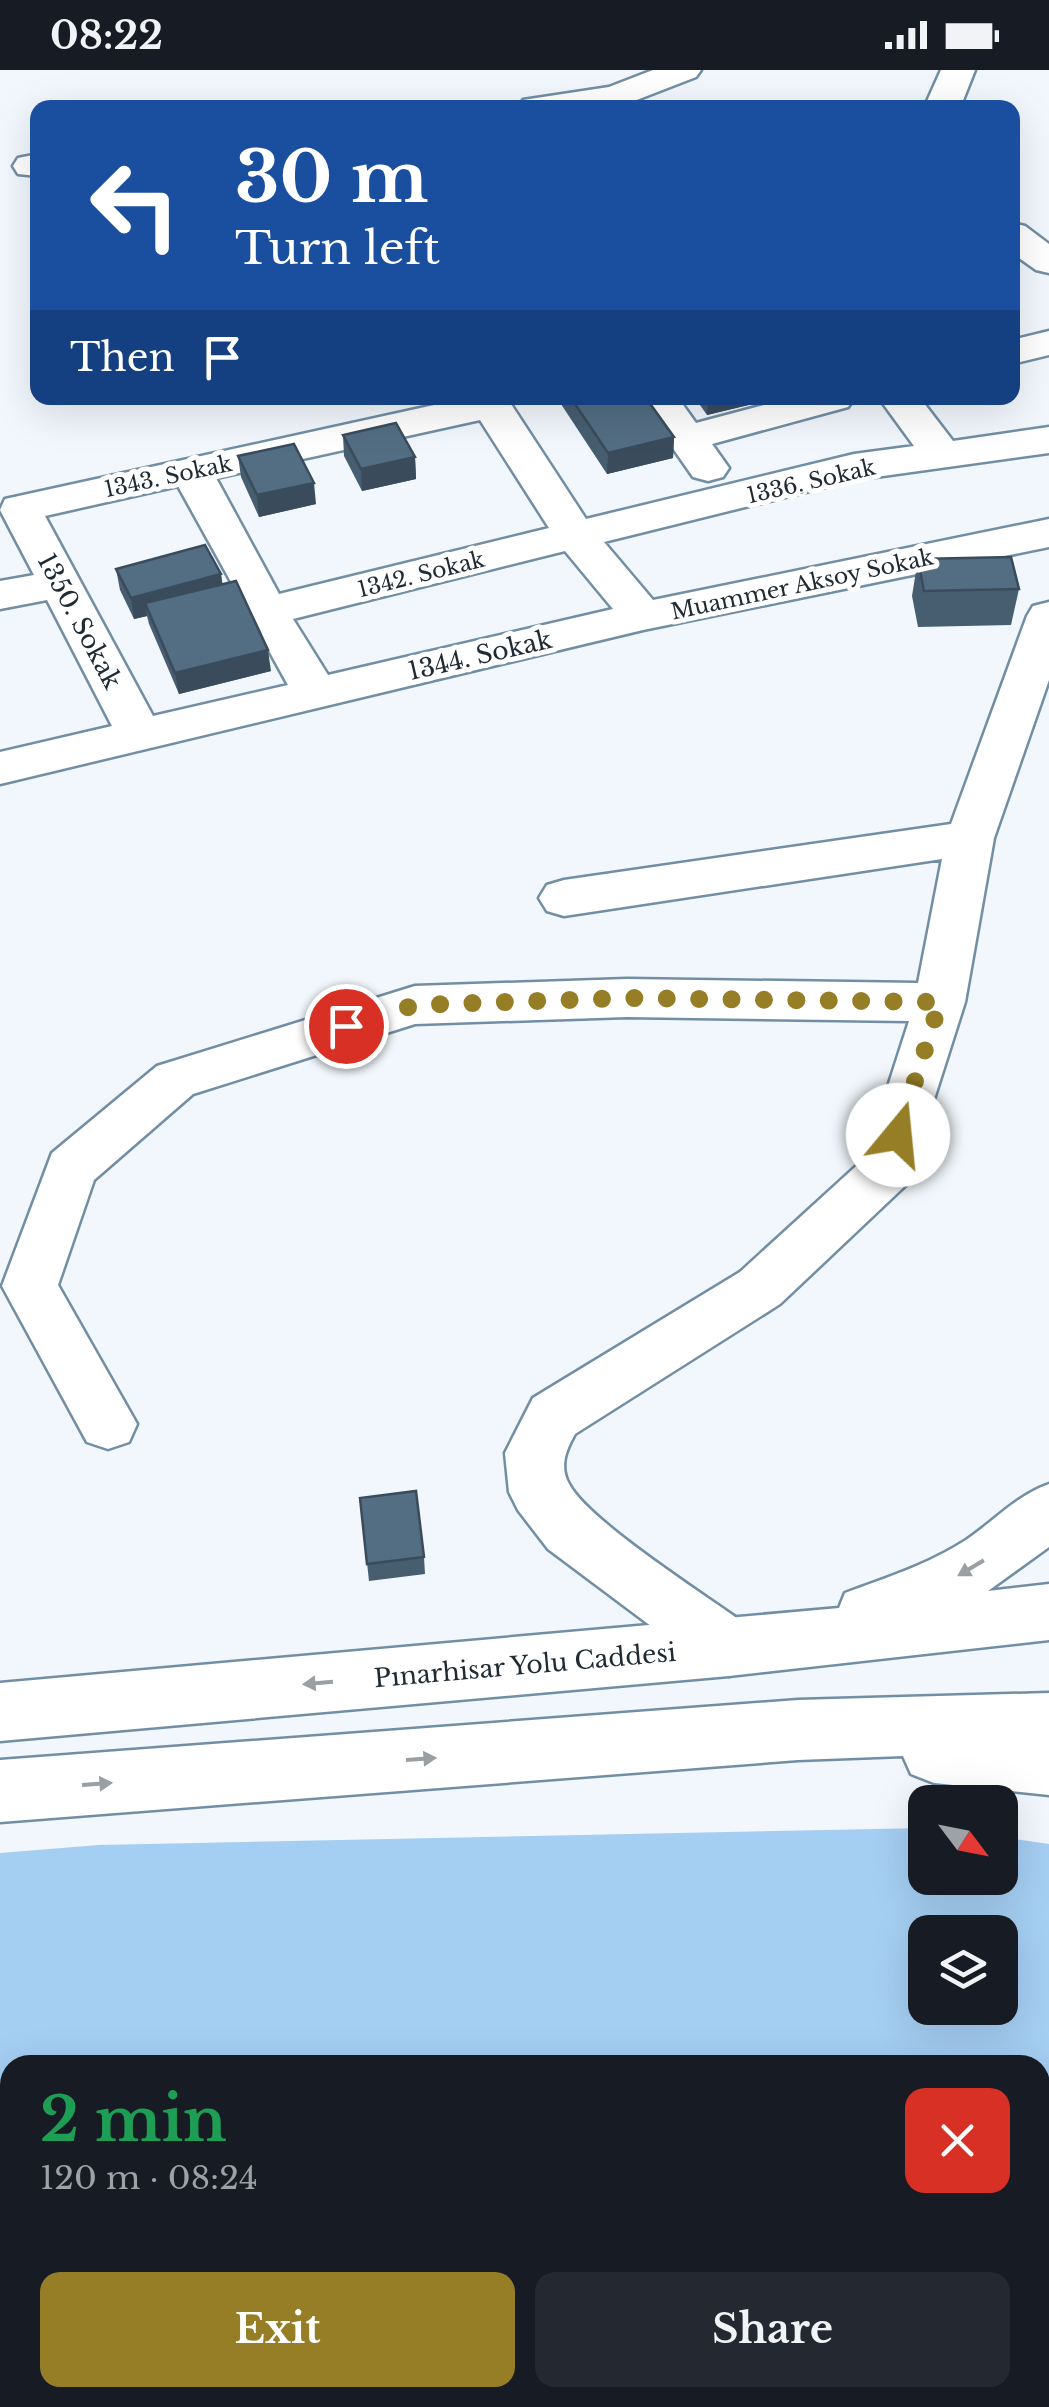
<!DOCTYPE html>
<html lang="en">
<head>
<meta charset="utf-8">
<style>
	:root { --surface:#171b24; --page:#242831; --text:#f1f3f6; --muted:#9ea1a6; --accent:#957e26 }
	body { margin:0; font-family:"Libre Baskerville",serif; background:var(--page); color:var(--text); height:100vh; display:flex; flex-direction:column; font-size:38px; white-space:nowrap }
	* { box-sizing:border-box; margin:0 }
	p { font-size:32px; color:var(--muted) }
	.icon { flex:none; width:55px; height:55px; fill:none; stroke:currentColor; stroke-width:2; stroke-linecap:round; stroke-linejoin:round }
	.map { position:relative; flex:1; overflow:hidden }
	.details { position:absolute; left:0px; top:1985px; width:1050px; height:352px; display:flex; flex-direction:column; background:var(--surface); border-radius:30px 30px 0 0; box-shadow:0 10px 40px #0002 }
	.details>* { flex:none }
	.hud { position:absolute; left:30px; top:30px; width:990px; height:305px; border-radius:20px; box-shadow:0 10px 40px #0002; background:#1a4fa0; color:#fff; overflow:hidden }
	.needle { width:65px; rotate:122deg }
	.fabs { position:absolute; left:908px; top:1715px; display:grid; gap:20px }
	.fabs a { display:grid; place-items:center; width:110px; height:110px; border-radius:20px; background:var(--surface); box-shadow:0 10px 40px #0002; font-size:50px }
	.pin { position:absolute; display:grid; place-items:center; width:85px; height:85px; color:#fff; margin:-42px; border:5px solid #fff; border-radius:50%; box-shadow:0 2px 10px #0007 }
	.me { position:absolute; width:110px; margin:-55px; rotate:17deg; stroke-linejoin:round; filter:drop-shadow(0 0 8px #0008) }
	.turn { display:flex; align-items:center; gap:35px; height:210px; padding:0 40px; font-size:45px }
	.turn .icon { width:130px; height:130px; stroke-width:2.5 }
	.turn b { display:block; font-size:70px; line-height:85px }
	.then { display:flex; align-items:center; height:95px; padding:0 40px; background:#0003; gap:20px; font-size:38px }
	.round { display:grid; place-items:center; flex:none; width:105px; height:105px; border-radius:20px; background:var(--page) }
	.summary { display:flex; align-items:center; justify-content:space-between; height:170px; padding:0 40px }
	h1 { font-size:60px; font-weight:800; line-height:75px; color:#1e9e55 }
	.primary-button { display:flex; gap:20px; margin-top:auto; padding:20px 40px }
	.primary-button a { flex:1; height:115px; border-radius:20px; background:var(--accent); color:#fff; font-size:40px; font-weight:800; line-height:115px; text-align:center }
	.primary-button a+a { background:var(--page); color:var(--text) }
	.status { display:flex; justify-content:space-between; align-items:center; height:70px; padding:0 50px; background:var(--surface); direction:ltr }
	.status svg { height:28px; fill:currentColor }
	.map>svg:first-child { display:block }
	.green { fill:#a4cef2; fill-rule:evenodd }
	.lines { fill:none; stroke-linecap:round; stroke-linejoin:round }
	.minor-casing { stroke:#728ea5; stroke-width:5 }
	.trunk-casing { stroke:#728ea5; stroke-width:5 }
	.minor { fill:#fff; fill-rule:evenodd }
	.trunk { fill:#fff; fill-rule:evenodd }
	.wall { fill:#475e71 }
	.shaded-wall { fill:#3a4c5c }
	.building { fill:#536d83; stroke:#3a4c5c; stroke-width:2.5 }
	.oneway { fill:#9a9fa3 }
	.route { stroke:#957e26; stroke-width:18; stroke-dasharray:0 32.4 }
	.labels { text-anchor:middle; stroke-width:10; stroke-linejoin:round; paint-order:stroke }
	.far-street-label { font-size:22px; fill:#1f2a33; stroke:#fff }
	.street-label { font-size:25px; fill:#1f2a33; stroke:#fff }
</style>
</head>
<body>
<div class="status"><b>08:22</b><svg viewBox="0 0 49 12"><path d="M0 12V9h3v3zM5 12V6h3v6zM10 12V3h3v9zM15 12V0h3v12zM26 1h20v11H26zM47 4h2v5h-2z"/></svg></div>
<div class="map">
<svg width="1049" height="2337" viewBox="0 0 1049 2337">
	<rect width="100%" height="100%" fill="#f1f7fc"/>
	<!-- green -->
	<path class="green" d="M 925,1758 L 925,1808 L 1000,1808 L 1000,1767 L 1049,1774 L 1049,2337 L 0,2337 L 0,1783 L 99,1775 ZM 925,1862 L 1000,1862 L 1000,1938 L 925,1938 ZM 10,1995 L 1040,1995 L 1040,2328 L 10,2328 Z"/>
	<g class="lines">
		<defs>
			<path id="minor" d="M 653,0 L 701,0 L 696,7 L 616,38 L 519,38 L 523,30 L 609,17 Z
				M 941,0 L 975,0 L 960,38 L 924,38 Z
				M 38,84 L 38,106 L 18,104 L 13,96 L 18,88 Z
				M 1012,153 L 1025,156 L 1049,174 L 1049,203 L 1036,200 L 1012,183 Z
				M 1049,261 L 1049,285 L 1012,294 L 1012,270 Z
				M 466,328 L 507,328 L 586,449 L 854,384 L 914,376 L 879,328 L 920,328 L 953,371 L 1049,357 L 1049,383 L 854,410 L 604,472 L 653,530 L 1049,449 L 1049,477 L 643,560 L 0,714 L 0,682 L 112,656 L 47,530 L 0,539 L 0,511 L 34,505 L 0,440 L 5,429 ZM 480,350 L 549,458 L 279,524 L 216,408 ZM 178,416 L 288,615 L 153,646 L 45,446 ZM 565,481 L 613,539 L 328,605 L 293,549 Z
				M 638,328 L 678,328 L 696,353 L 790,328 L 854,328 L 848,337 L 712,374 L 729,398 L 723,407 L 708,411 L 693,407 Z
				M 1049,532 L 1049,610 L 994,768 L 965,932 L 907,1114 L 780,1234 L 575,1364 C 566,1380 559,1396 569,1414 C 588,1451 711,1529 751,1558 L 760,1578 L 751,1598 L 729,1606 L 707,1598 L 548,1479 L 518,1440 L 509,1422 L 505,1383 L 533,1328 L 740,1202 L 865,1088 L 909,951 L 627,947 L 415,954 L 193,1024 L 94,1110 L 58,1215 L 137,1354 L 129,1372 L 108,1379 L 87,1372 L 2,1216 L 52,1083 L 157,996 L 415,916 L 627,909 L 918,913 L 942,789 L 564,846 L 547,841 L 539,828 L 547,815 L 564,810 L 951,754 L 1027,546 L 1033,536 Z"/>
			<path id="trunk" d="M 1049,1414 L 1049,1477 L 988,1521 L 1049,1514 L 1049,1570 L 729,1606 L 0,1671 L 0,1613 L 839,1538 L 845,1523 C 888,1507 927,1495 966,1470 C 994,1451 1017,1425 1049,1414 Z
				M 1049,1623 L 1049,1725 L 934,1713 L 911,1704 L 903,1686 L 798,1690 L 0,1752 L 0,1690 L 798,1630 Z"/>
		</defs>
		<!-- minor casing -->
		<use href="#minor" class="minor-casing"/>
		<!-- trunk casing -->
		<use href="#trunk" class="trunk-casing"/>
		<!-- minor -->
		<use href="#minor" class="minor"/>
		<!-- trunk -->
		<use href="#trunk" class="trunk"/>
	</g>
	<!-- wall -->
	<path class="wall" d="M 557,328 L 646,328 L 674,367 L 673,388 L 607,404 Z
		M 695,328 L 765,328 L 765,331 L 707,345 Z
		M 343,365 L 415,387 L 416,409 L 362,421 L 344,386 Z
		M 238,386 L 316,434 L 259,447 L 241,407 Z
		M 918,489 L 1019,519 L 1011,555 L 918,557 L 912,526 Z
		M 116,499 L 221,504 L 222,515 L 271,601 L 179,624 L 149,554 L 147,546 L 134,549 L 120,520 Z
		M 360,1428 L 424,1487 L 425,1504 L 369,1511 Z"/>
	<!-- shaded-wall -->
	<path class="shaded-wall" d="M 708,328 L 765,328 L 765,331 L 707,345 Z
		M 674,367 L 673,388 L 607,404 L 608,383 Z
		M 415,387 L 416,409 L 362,421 L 361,399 Z
		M 314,413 L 316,434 L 259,447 L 257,425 Z
		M 221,504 L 224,525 L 145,533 L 147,546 L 134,549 L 131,528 Z
		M 268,580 L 271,601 L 179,624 L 175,603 Z"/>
	<!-- building -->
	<path class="building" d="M 571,328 L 646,328 L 674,367 L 608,383 Z
		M 396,353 L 415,387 L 361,399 L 343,365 Z
		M 294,374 L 314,413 L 257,425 L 238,386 Z
		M 205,475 L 221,504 L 131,528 L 116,499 Z
		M 1011,487 L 1019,519 L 924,521 L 918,489 Z
		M 236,511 L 268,580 L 175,603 L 145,533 Z
		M 416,1421 L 424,1487 L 367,1494 L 360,1428 Z"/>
	<!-- one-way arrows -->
	<defs><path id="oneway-solid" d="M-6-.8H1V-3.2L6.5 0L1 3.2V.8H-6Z" transform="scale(2.5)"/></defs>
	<g class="oneway">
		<use href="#oneway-solid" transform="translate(971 1498) rotate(149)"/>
		<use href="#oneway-solid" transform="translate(318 1613) rotate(175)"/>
		<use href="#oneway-solid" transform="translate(421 1689) rotate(-4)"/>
		<use href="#oneway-solid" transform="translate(97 1714) rotate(-4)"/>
	</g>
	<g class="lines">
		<!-- route -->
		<path class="route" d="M 346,956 L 415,935 L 627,928 L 940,932 L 898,1065"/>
	</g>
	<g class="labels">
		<!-- far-street labels -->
		<g class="far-street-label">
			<text transform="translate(168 406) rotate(-12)" y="8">1343. Sokak</text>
			<text transform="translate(811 411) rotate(-13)" y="8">1336. Sokak</text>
			<text transform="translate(421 504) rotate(-14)" y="8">1342. Sokak</text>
			<text transform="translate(802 514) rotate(-12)" y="8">Muammer Aksoy Sokak</text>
		</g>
		<!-- street labels -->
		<g class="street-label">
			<text transform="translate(80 551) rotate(62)" y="9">1350. Sokak</text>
			<text transform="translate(480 585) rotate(-13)" y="9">1344. Sokak</text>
			<text transform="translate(525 1595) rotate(-5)" y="9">Pınarhisar Yolu Caddesi</text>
		</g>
	</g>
</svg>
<div class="fabs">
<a><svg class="needle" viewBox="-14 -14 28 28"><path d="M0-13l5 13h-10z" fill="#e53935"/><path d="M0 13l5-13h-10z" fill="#9ea1a6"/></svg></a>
<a><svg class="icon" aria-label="layers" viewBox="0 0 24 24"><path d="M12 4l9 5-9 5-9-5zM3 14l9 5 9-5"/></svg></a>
</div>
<div class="pin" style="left:346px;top:956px;background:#d93025"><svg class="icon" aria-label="arrive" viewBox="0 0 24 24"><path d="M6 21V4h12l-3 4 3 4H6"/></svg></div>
<svg class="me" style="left:898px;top:1065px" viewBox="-20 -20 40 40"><circle r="19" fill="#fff"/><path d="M0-13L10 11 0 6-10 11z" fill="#957e26"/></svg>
<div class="hud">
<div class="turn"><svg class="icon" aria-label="left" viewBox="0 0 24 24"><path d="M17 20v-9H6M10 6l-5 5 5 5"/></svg><div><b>30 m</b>Turn left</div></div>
<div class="then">Then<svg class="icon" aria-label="arrive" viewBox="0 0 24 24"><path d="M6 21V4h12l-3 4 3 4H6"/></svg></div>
</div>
<section class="details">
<div class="summary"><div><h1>2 min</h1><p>120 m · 08:24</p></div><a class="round" style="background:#d93025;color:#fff"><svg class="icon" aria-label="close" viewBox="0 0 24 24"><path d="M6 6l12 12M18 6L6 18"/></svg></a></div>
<div class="primary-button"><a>Exit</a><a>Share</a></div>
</section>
</div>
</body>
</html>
